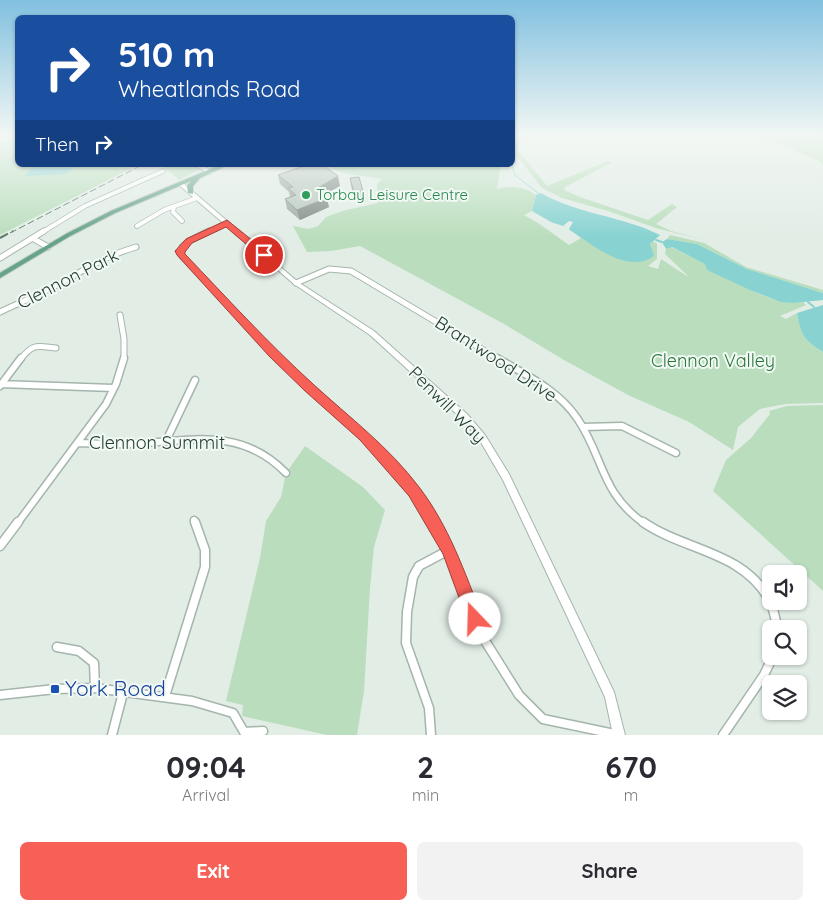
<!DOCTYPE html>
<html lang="en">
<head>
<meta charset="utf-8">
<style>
	:root { --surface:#fff; --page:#f2f2f3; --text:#2b2b33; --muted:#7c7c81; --accent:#f66056 }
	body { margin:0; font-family:Quicksand,sans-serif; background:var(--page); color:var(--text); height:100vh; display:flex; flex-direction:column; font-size:19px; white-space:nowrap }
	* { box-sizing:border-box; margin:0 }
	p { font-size:16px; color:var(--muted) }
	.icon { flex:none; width:28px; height:28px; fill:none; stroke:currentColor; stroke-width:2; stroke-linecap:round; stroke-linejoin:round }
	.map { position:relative; height:735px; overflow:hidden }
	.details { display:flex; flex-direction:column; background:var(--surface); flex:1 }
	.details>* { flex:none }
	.hud { position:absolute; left:15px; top:15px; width:500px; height:152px; border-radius:8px; box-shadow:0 1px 4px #0004; background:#1a4fa0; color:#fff; overflow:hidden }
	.buttons { position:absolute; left:762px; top:565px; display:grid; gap:10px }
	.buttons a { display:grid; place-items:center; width:45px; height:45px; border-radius:8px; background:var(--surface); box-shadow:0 1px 4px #0004; font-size:25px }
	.pin { position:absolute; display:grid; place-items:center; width:42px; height:42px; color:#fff; margin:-21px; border:2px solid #fff; border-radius:50%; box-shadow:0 1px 5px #0007 }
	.me { position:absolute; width:55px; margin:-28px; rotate:339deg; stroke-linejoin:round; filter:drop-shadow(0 0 4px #0008) }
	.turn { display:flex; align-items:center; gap:18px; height:105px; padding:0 20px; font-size:22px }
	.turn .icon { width:65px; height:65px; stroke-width:2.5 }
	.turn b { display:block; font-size:35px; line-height:42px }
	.then { display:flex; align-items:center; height:48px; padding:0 20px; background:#0003; gap:10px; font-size:19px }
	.eta { display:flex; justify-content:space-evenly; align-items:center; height:85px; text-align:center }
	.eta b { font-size:30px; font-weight:700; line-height:35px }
	.primary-button { display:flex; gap:10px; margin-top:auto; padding:10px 20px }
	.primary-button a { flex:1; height:58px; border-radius:8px; background:var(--accent); color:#fff; font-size:20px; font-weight:700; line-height:58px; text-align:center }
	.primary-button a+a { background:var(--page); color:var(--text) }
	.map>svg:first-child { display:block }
	.green { fill:#badebd }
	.water { fill:#88d3d2 }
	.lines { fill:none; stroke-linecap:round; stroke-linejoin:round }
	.stream-far1 { stroke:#88d3d2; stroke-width:1 }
	.stream { stroke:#88d3d2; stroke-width:2 }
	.pedestrian-casing { stroke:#a4b5ac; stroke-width:4.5 }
	.minor-far3-casing { stroke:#a4b5ac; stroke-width:5.5 }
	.minor-far2-casing { stroke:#a4b5ac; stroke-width:7 }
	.minor-far1-casing { stroke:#a4b5ac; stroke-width:9 }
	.minor-casing { stroke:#a4b5ac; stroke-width:11 }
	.tertiary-casing { stroke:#a4b5ac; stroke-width:2 }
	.primary-casing { stroke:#c1c9c5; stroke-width:2 }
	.pedestrian { stroke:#fff; stroke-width:2.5 }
	.minor-far3 { stroke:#fff; stroke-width:4 }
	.minor-far2 { stroke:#fff; stroke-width:5 }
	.minor-far1 { stroke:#fff; stroke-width:6 }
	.minor { stroke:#fff; stroke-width:8 }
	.tertiary { fill:#fff; fill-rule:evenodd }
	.primary { fill:#65a488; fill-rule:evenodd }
	.rail-far1 { stroke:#5c7a6c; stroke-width:1; stroke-dasharray:7 3; stroke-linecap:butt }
	.rail { stroke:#5c7a6c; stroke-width:2; stroke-dasharray:9 4.5; stroke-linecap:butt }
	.wall { fill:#9daba3 }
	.shaded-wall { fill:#808b85 }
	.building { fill:#b7c7be; stroke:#808b85 }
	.route { fill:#f66056; stroke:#a03e38 }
	.leisure-dot { fill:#2e9e5b; stroke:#f2f9f4; stroke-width:2 }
	.transit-dot { fill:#1a4fb4; stroke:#f2f9f4; stroke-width:2 }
	.labels { text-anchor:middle; stroke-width:4; stroke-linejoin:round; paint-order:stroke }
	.far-leisure-label { font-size:15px; fill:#27864d; stroke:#f2f9f4; text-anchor:start }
	.street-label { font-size:18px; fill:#213e31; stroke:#f2f9f4 }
	.park-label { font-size:18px; fill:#2a763a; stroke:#f2f9f4 }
	.near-transit-label { font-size:21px; fill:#164399; stroke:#f2f9f4; text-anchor:start }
</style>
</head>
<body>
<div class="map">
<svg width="823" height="735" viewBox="0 0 823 735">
	<rect width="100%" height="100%" fill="#e2ede6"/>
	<!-- green -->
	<path class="green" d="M 521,134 L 536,134 L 522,139 L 517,149 L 547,186 L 608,161 L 611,163 L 565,187 L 564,190 L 580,197 L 648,220 L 672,204 L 677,207 L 656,224 L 671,231 L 704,240 L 656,228 L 608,211 L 562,198 L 542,188 L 513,151 L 513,138 Z
		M 758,134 L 823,134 L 823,165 L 819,161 Z
		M 17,139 L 18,165 L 138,165 L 0,235 L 0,142 Z
		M 162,165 L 192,165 L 200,169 L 179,180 Z
		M 327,165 L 501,165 L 497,189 C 511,185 524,187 536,195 L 532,211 L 524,215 L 538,223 L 569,245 L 581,238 L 615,257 L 651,251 L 650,244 L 653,241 L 657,244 L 657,259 L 648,266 L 658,269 L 661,259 L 690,278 L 665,254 L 666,249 L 671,247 L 706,264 L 707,270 C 739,279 767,307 803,302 L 806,305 L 780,316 L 786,319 L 797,313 C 802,335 804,340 823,352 L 823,403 L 785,404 L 760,409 L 738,427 L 733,450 L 689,422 L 628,395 L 564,360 L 504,324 L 360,246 L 331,251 L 307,252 L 293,226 L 309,229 L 318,226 L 326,217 L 342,211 L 378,203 L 377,184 L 382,179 C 361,174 343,177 327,165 Z
		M 670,235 L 704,243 L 746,267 L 823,290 L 823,293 L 747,269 L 697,244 L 667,239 Z
		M 823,405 L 823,591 L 713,491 L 726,460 L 751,438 L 770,414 L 769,411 L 787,406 Z
		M 305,446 L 363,487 L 385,510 L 374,547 L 370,588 L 364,691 L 357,735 L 327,735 L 242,716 L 243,705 L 226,701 L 260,558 L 266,521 L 281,497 L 286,473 Z"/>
	<!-- water -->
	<path class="water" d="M 32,165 L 79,165 L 65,174 L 26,176 Z
		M 541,193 C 577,214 622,216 660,235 L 650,244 L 654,256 C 628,275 593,245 571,231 L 569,229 L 573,222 L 569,221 L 563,226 L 551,222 L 532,211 L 536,195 Z
		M 667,239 L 697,244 L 747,269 L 823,293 L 823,300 L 794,303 L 781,302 L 750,290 L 707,270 L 705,264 L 672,247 L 666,249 L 662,242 Z
		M 823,305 L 823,352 C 804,340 801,335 797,313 Z"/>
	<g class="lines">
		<!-- stream-far1 -->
		<path class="stream-far1" d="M 512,165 L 515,175 L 539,194"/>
		<!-- stream -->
		<path class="stream" d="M 656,240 L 662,242
			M 808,302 L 814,307"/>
		<defs>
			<path id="pedestrian" d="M 0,140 L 18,137"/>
			<path id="minor-far3" d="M 198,165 L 210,172
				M 174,207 L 173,212 L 182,221
				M 137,226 L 164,210 L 197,198
				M 41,233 L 85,206 L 163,171
				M 207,233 L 227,223"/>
			<path id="minor-far2" d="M 209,231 L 189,241 L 182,247 L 181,255 L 280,360
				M 34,239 L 48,247
				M 0,258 L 44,231
				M 296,283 L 329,269 L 351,271 L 500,360
				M 0,312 C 16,304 33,298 49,289 C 81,273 101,257 136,247
				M 120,315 L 124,339 L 124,360
				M 20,360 C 33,343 36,346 56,348"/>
			<path id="minor-far1" d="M 278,358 C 324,402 375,440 414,490 C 421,501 427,513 433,524
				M 497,358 C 526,375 558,390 577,418 C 604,457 600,493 645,524
				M 0,384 L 113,388
				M 0,386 L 21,358
				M 583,427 L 622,426 L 676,453
				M 166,441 L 195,380
				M 78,443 C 96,443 114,445 132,444 C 190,441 240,426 286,473
				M 194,520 L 195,524
				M 17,524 L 106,404 L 116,384 L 124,358"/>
			<path id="minor" d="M 433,522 L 449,550 L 482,636 L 519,695 L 543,719 L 619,735
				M 643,522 C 685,551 742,551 769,599 C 774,608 775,620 778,629
				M 0,546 L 18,522
				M 57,647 L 79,651 L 94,663 L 95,688
				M 0,695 L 55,689 L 95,688 L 192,701 L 233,713 L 244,732 L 263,731
				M 165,696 L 205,567 L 205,550 L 195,522
				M 112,735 L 123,693
				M 431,735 L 429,708 L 406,643 L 407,612 L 413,577 L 419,566 L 449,550
				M 723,735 L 764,675 L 773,656"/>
			<path id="tertiary" d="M 179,183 L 183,183 L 298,282 L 374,331 L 467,414 L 485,435 L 509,474 L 614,692 L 625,735 L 613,735 L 605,697 L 503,480 L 479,439 L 461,418 L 370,335 L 294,284 L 179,185 Z"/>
			<path id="primary" d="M 220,165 L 228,165 L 200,178 L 193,186 L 193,194 L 188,193 L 187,186 L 191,181 L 115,213 L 70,236 L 0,278 L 0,273 L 66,234 L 111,211 Z"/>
		</defs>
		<!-- pedestrian casing -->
		<use href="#pedestrian" class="pedestrian-casing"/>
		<!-- minor-far3 casing -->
		<use href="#minor-far3" class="minor-far3-casing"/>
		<!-- minor-far2 casing -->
		<use href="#minor-far2" class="minor-far2-casing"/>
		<!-- minor-far1 casing -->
		<use href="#minor-far1" class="minor-far1-casing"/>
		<!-- minor casing -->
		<use href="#minor" class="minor-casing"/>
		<!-- tertiary casing -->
		<use href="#tertiary" class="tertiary-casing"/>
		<!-- primary casing -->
		<use href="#primary" class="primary-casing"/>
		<!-- pedestrian -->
		<use href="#pedestrian" class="pedestrian"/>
		<!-- minor-far3 -->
		<use href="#minor-far3" class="minor-far3"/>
		<!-- minor-far2 -->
		<use href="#minor-far2" class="minor-far2"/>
		<!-- minor-far1 -->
		<use href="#minor-far1" class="minor-far1"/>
		<!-- minor -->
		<use href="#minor" class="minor"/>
		<!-- tertiary -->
		<use href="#tertiary" class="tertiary"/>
		<!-- primary -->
		<use href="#primary" class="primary"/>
		<!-- rail-far1 -->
		<path class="rail-far1" d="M 10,233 L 142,165"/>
		<!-- rail -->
		<path class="rail" d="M 0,238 L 13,231"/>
	</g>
	<!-- wall -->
	<path class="wall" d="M 278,175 L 340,186 L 323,195 L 329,207 L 300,220 L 287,209 L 285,199 L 290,197 L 289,192 L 280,184 Z
		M 350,178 L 363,191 L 363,198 L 355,199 L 351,186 Z"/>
	<!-- shaded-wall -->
	<path class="shaded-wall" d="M 338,176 L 340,186 L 318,198 L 316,189 Z
		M 363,191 L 363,198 L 355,199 L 354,192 Z
		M 327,198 L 329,207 L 300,220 L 297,210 Z"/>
	<!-- building -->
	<path class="building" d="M 307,165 L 323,165 L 338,176 L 316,189 L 327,198 L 297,210 L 285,199 L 296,195 L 288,188 L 293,187 L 278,175 Z
		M 359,177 L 363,191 L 354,192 L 350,178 Z"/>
	<!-- sky -->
	<linearGradient id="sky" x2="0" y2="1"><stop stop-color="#81c0df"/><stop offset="0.57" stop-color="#f2f7f4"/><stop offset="1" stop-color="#f2f7f4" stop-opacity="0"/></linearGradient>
	<rect width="823" height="237" fill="url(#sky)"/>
	<!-- route -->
	<path class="route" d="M 227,220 L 268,253 L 268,257 L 261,257 L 226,227 L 192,243 L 185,252 L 185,254 C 227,298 268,343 313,384 C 349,417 389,447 419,487 C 449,526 465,573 483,619 L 481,625 L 475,627 L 469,625 L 443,554 L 409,496 L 360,440 L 305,391 L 269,356 L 177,255 L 175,251 L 186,239 Z"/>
	<!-- markers -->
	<circle class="leisure-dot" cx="306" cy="195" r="5"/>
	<rect class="transit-dot" x="50" y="684" width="10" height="10" rx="2.5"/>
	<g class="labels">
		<!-- far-leisure labels -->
		<g class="far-leisure-label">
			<text x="316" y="200">Torbay Leisure Centre</text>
		</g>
		<!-- street labels -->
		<g class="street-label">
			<text transform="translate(68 279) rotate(-27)" y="6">Clennon Park</text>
			<text transform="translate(496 359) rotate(33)" y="6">Brantwood Drive</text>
			<text transform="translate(447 405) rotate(45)" y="6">Penwill Way</text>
			<text x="157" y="449">Clennon Summit</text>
		</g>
		<!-- park labels -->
		<g class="park-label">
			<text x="713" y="367">Clennon Valley</text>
		</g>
		<!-- near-transit labels -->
		<g class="near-transit-label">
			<text x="65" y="696">York Road</text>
		</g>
	</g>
</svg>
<div class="buttons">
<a><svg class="icon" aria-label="sound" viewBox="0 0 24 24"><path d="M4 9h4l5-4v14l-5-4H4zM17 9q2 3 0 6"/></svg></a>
<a><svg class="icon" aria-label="search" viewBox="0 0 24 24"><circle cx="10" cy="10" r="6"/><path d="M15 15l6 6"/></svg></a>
<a><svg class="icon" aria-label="layers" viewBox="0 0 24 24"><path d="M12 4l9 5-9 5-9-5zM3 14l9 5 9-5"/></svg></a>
</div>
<div class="pin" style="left:264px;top:255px;background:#d93025"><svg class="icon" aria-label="arrive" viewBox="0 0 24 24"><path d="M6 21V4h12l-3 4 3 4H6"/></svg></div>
<svg class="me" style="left:475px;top:619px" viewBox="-20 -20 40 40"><circle r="19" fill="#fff"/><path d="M0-13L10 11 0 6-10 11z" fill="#f66056"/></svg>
<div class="hud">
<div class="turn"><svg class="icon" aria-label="right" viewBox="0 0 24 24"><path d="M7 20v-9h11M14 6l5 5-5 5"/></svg><div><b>510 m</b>Wheatlands Road</div></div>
<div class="then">Then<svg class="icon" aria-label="right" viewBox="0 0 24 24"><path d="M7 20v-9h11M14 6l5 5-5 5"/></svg></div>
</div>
</div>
<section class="details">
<div class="eta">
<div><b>09:04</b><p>Arrival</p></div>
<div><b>2</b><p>min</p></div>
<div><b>670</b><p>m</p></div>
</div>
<div class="primary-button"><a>Exit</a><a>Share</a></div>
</section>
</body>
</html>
